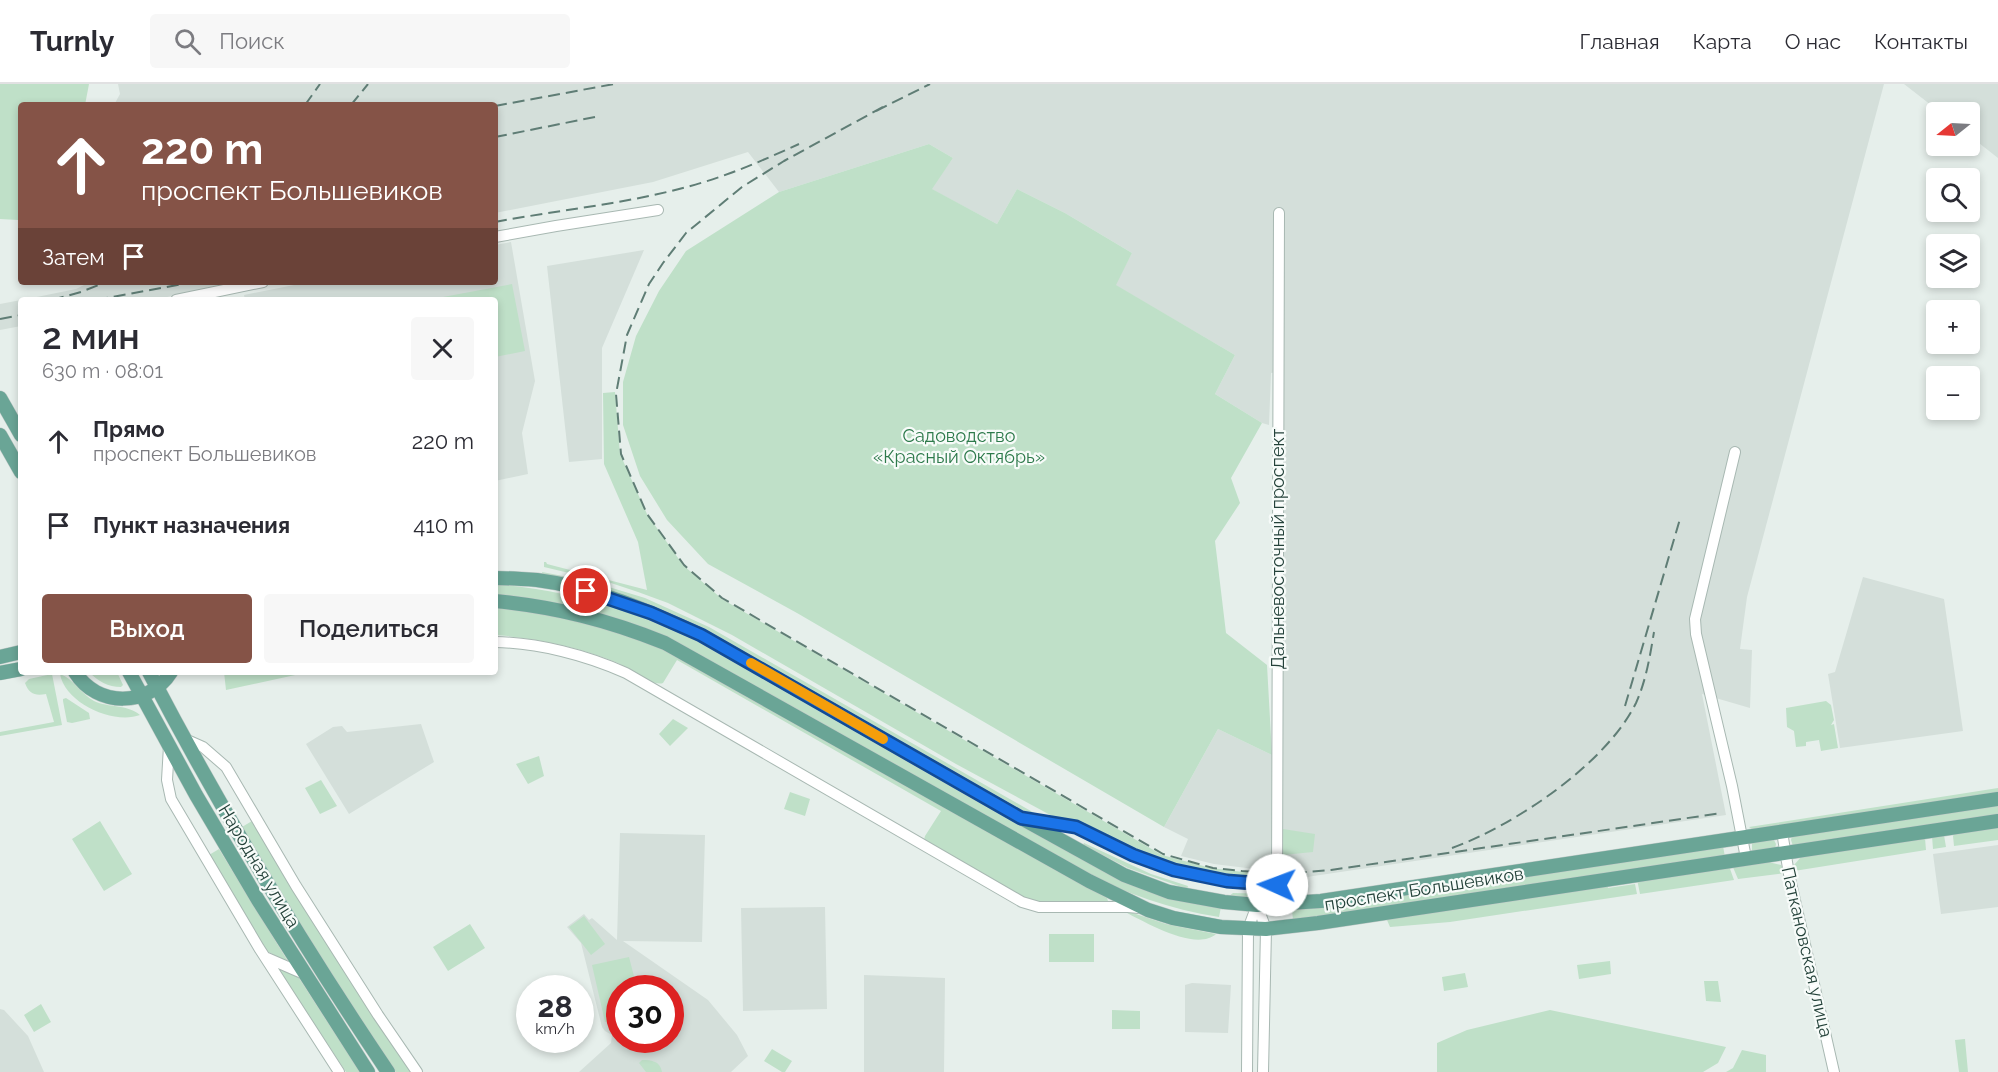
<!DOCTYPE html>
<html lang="ru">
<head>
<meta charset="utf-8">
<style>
	:root { --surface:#fff; --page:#f7f7f7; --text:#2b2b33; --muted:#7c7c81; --line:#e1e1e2; --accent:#855347 }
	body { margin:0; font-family:Raleway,sans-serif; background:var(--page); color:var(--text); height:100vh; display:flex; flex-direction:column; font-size:22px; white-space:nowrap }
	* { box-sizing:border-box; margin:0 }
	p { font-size:20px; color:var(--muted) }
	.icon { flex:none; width:33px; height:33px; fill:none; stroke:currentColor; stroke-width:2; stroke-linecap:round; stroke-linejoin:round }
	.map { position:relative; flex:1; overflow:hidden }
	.side { position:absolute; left:18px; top:213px; width:480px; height:378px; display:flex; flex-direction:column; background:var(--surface); border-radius:6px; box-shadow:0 3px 9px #0003 }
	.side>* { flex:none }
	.top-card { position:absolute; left:18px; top:18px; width:480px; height:183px; border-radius:6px; box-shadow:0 3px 9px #0003; background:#855347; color:#fff; overflow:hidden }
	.needle { width:39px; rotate:252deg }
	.buttons { position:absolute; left:1926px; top:18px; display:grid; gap:12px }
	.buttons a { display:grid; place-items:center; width:54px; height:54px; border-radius:6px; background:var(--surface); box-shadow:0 3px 9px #0003; font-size:30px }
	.speed { position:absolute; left:516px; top:891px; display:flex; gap:12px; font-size:30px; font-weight:700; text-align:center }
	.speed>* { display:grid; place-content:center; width:78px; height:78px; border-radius:50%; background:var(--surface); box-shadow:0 3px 9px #0003; line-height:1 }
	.speed small { font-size:15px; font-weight:400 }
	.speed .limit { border:9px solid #d22; background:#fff; color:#111 }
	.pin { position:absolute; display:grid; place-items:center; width:51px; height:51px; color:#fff; margin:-26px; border:3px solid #fff; border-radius:50%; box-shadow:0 2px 6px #0007 }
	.me { position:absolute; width:66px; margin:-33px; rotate:272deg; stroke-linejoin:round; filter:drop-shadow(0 0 4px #0008) }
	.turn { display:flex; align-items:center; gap:21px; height:126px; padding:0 24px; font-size:27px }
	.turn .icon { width:78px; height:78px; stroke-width:2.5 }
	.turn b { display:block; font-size:42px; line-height:51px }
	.then { display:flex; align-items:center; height:57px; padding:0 24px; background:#0003; gap:12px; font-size:22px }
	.round { display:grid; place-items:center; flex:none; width:63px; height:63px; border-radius:6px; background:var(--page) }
	.summary { display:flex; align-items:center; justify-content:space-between; height:102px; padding:0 24px }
	h1 { font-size:36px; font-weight:600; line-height:45px }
	.action { display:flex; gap:12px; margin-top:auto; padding:12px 24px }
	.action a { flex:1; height:69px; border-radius:6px; background:var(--accent); color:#fff; font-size:24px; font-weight:600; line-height:69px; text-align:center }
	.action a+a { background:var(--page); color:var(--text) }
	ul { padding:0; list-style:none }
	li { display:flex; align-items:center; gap:18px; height:84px; padding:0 24px }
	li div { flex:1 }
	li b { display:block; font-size:22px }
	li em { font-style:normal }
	header { display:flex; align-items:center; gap:36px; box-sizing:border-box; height:84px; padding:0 30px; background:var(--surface); border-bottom:2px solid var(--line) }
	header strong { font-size:28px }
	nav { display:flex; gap:33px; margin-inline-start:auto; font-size:21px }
	.search { width:420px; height:54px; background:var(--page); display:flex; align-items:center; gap:15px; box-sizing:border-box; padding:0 21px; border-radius:6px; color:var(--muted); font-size:22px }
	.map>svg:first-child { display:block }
	.built { fill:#d4dfda; fill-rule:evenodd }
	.green { fill:#bfe0c8 }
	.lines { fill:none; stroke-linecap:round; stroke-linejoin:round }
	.minor-casing { stroke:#a8b8b2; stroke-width:12 }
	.major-casing { stroke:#c2cac8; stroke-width:15 }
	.minor { stroke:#fff; stroke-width:10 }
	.major { stroke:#6aa596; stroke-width:14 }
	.rail { stroke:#5f7d75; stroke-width:2; stroke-dasharray:12 6; stroke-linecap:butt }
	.route-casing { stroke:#114b97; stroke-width:15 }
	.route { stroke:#1a73e8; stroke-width:10 }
	.slow { stroke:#f59e0b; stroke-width:10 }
	.labels { text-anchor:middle; stroke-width:4.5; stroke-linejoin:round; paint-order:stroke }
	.park-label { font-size:18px; fill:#2d7a4b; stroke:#f7fbf9 }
	.street-label { font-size:18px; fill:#24423a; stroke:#f7fbf9 }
</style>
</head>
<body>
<header>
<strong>Turnly</strong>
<div class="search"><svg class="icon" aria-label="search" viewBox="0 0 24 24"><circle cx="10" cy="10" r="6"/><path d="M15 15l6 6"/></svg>Поиск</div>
<nav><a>Главная</a><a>Карта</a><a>О нас</a><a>Контакты</a></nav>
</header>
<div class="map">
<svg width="1998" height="988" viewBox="0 0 1998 988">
	<rect width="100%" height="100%" fill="#e6efeb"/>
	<!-- built -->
	<path class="built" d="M 118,0 L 1884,0 L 1747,513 L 1740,565 L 1752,566 L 1750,624 L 1702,610 L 1726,731 L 1300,794 L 1284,795 L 1282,724 L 1284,287 L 1271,289 L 1269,341 L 1262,339 L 1215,310 L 1235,271 L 1115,201 L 1132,169 L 1065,129 L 1017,105 L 997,140 L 931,105 L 953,74 L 929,60 L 779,108 L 748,68 L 653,98 L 495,129 L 495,21 L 114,21 L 120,10 Z
		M 1904,0 L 1998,0 L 1998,74 L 1970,52 L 1970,28 L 1940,28 Z
		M 511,158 L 535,297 L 522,349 L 528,390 L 495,397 L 495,216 L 245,216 L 244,211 L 309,198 L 495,198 L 495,161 Z
		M 644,166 L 602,264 L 602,375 L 569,378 L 547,182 Z
		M 90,198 L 233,198 L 154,216 L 22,216 L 76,205 Z
		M 21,216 L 21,242 L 0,246 L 0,220 Z
		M 1863,493 L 1944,515 L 1963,647 L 1840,664 L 1828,590 L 1835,588 Z
		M 421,640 L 434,678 L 349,730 L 306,660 L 333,643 L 342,642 L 347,648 Z
		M 1218,645 L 1272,671 L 1271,787 L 1214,780 L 1181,772 L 1188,755 L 1164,743 Z
		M 620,749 L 705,751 L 702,858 L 623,857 L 708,916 L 737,951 L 748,972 L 731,988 L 579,988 L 611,959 L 612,951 L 605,947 L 602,943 L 581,859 L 567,843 L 584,830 L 589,836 L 592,834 L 617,856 ZM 620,904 L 670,904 L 670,956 L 620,956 Z
		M 1998,761 L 1998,823 L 1941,830 L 1933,770 Z
		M 825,823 L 827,925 L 743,927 L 741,824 Z
		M 864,891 L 945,894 L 944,988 L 864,988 Z
		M 1192,899 L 1231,901 L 1228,949 L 1185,948 L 1185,901 Z
		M 0,925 L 4,926 L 28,952 L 44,988 L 0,988 Z"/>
	<!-- green -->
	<path class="green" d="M 0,0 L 89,0 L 85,21 L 21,21 L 21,134 L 18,136 L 0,135 Z
		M 929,60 L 953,74 L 932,105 L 997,140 L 1017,105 L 1065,129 L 1132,169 L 1116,201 L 1235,271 L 1215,310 L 1262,339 L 1231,394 L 1240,419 L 1215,457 L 1226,549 L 1267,581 L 1272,671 L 1218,645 L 1164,743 L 797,529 L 708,480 L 667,436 L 640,392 L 623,341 L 623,298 L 636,252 L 659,207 L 686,167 L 779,108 Z
		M 512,200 L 525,267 L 495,273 L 495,216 L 427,216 Z
		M 615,308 L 620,370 L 647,430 L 683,481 L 722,515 L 1162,771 L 1211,784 L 1268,791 L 1267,794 L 1263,796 L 1205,790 L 1151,774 L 1084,742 L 1054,733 L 956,680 L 732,551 L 668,519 L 638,508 L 611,499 L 544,483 L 544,478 L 546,478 L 547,480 L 647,506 L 638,458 L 604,380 L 603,309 Z
		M 542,488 L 589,497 L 645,514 L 709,543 L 1043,734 L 1028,732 L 742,569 L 543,492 Z
		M 495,500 C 576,507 644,529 716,566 L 1087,778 L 1221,823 L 1219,833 C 1169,825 1128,810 1082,788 L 714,580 L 572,523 L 533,515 L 495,512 Z
		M 495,522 L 581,536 L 636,553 L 666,567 L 1107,814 L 1108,817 L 1031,818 L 924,756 L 925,752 L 941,727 L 677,576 L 663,599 C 652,603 629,584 618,579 C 580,563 536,554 495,551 Z
		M 89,588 L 117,588 L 123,601 L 121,603 C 108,603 98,597 89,588 Z
		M 224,588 L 309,588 L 226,606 Z
		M 52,590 L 62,641 L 0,652 L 0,648 L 54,638 L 46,610 C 35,612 29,610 25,599 L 29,595 Z
		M 60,590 C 74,595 81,610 94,617 C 109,624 127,620 140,631 C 113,641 65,619 60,590 Z
		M 66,614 L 89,629 L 90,635 L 72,639 L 67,638 L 63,617 L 63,615 Z
		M 1826,617 L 1831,621 L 1834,636 L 1831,641 L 1834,640 L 1838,664 L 1821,667 L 1819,656 L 1806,658 L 1806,662 L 1796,663 L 1794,647 L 1787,643 L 1786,624 Z
		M 673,635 L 688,644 L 670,662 L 659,650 Z
		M 539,672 L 544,692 L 528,700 L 516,680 Z
		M 321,696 L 337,722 L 320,730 L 305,704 Z
		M 1998,704 L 1998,710 L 1753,746 L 1749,743 Z
		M 790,708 L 810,715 L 805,732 L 784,725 Z
		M 1998,720 L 1998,732 L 1793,762 L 1791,756 L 1792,752 Z
		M 100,737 L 132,790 L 104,807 L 72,755 Z
		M 252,737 C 302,823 356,906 411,988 L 396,988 C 342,908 290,827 242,743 Z
		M 1998,742 L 1998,756 L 1954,762 L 1953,752 L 1955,749 Z
		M 1283,745 L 1315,750 L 1313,768 L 1283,771 Z
		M 1944,751 L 1946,763 L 1933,765 L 1932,752 Z
		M 1925,754 L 1926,766 L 1794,787 L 1794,781 L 1801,773 Z
		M 1774,756 L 1776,760 L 1775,765 L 1753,768 L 1752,766 L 1752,758 Z
		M 1084,759 L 1151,790 L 1188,802 L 1187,805 L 1128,784 L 1083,761 Z
		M 1723,762 L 1725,773 L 1293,836 L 1292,826 L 1324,823 Z
		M 219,765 L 289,879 L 267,867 L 209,771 Z
		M 1764,777 L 1781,781 L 1785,789 L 1738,795 L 1732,781 Z
		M 1729,782 L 1734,796 L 1640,810 L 1637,795 Z
		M 1635,800 L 1637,810 L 1450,838 L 1390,843 L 1387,836 L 1449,824 L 1607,801 L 1608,804 Z
		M 1233,809 L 1277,810 L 1284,815 L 1229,812 Z
		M 1125,828 L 1130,828 L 1166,840 L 1216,850 C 1196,868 1145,838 1125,828 Z
		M 584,832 L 605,860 L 591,871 L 569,843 Z
		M 470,840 L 485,864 L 448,887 L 433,863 Z
		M 1049,850 L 1094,850 L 1094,878 L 1049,878 Z
		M 629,873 L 637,904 L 620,904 L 619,935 L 605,938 L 592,881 Z
		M 1610,877 L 1611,890 L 1579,895 L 1577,881 Z
		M 277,883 L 299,894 L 360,988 L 346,988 Z
		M 1465,889 L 1468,903 L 1444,907 L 1442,893 Z
		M 1704,897 L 1718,897 L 1721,918 L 1706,917 Z
		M 41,920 L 51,938 L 34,948 L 24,931 Z
		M 1112,926 L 1140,927 L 1140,945 L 1112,945 Z
		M 1550,926 L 1726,963 L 1718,979 L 1703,988 L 1437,988 L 1437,959 L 1467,946 Z
		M 1965,955 L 1968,988 L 1959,988 L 1955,956 Z
		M 772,965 L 792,977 L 785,988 L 782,988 L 764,977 Z
		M 1742,966 L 1766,971 L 1766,988 L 1726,988 L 1733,984 Z
		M 642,976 C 652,976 660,977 662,988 L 646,988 L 639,979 Z"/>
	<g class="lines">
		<defs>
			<path id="minor" d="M 495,153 L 556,142 L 658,126
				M 176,216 L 263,198
				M 1735,368 L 1695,535 L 1696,550 L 1732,702 L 1746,774
				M 495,558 C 539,559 586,571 626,589 L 1022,818 L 1039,823 L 1128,823 L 1139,824
				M 185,655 L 203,663 L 226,683 L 296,802 L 378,931 L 417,988
				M 169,662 L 167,696 L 171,715 L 259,864 L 339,988
				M 1027,735 L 1075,743 L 1133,771 L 1175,786 L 1227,797 L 1277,801 L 1279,129
				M 1782,748 L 1789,790 L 1834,988
				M 1257,821 L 1266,845 L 1263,988
				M 265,873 L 304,890
				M 1247,988 L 1248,845 L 1257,821"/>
			<path id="major" d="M 0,314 L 21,351
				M 0,351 L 21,388
				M 495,494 C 509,494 523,495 537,496 C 594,503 649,527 701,551 L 1021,734 L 1124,791 L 1169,808 L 1224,818 L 1257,821 L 1321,817 L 1998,715
				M 495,517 C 556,523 608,536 665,559 L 1089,797 L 1148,826 L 1173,834 L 1221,843 L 1266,845 L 1318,839 L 1998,737
				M 0,573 L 21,568
				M 75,588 C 97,624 149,623 171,588
				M 129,588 L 196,711 L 258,816 L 368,988
				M 149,588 C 221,726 301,859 388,988
				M 0,589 L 21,585"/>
		</defs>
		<!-- minor casing -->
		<use href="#minor" class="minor-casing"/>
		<!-- major casing -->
		<use href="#major" class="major-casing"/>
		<!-- minor -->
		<use href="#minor" class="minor"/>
		<!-- major -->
		<use href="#major" class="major"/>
		<!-- rail -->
		<path class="rail" d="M 305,21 L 320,0
			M 351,21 L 368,0
			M 495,22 L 614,0
			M 883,23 L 784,77 L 742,103 L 686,149 L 663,179 L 649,200 L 627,251 L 616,310 L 621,370 L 647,430 L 684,481 L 722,514 L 1163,770 L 1213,784 L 1242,787 L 1283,790 L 1331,786 L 1722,729
			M 876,27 L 930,0
			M 495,53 L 595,33
			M 495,138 C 564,125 636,119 704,98 C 737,88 768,74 799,60
			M 52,216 L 81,208 L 106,198
			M 96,216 L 194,198
			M 0,235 L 21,231
			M 1625,622 L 1680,435
			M 1452,764 C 1515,741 1606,680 1636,619 C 1646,597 1650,572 1654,548"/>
	</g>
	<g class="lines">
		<defs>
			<path id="route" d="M 586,507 L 651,529 L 701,551 L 1021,734 L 1076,743 L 1133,771 L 1174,786 L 1227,797 L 1277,801"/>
		</defs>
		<!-- route casing -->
		<use href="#route" class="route-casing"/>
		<!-- route -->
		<use href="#route" class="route"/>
		<!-- slow -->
		<path class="slow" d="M 751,579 L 883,655"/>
	</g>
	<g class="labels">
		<!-- park labels -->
		<g class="park-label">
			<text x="959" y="358">Садоводство<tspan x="959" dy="21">«Красный Октябрь»</tspan></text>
		</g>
		<!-- street labels -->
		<g class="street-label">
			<text transform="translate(1278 465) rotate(-90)" y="6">Дальневосточный проспект</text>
			<text transform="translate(259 782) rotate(59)" y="6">Народная улица</text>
			<text transform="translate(1424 805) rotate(-9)" y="6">проспект Большевиков</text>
			<text transform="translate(1807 868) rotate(77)" y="6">Паткановская улица</text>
		</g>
	</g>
</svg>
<div class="buttons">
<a><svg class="needle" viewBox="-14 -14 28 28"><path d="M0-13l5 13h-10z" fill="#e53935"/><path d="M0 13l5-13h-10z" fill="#7c7c81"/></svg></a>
<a><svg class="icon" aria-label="search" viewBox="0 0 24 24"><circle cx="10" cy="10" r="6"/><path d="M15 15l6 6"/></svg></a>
<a><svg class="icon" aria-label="layers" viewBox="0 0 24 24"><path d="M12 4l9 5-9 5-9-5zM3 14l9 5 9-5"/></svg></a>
<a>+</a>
<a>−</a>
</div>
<div class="speed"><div>28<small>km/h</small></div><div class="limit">30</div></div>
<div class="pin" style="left:586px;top:507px;background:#d93025"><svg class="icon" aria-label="arrive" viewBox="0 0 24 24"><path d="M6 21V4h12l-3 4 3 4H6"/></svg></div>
<svg class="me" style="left:1277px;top:801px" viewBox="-20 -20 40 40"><circle r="19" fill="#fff"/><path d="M0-13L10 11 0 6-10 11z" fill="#1a73e8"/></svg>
<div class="top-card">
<div class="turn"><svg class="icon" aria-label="ahead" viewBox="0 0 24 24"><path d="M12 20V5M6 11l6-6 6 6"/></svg><div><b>220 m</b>проспект Большевиков</div></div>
<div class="then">Затем<svg class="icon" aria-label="arrive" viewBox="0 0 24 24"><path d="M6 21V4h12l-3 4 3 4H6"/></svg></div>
</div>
<section class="side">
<div class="summary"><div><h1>2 мин</h1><p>630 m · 08:01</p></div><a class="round"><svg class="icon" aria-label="close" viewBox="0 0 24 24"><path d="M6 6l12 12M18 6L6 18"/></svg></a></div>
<ul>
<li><svg class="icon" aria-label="ahead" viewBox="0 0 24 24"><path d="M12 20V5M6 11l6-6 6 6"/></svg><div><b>Прямо</b><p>проспект Большевиков</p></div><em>220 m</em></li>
<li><svg class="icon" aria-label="arrive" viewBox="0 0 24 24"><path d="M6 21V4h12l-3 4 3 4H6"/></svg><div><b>Пункт назначения</b></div><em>410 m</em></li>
</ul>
<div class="action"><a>Выход</a><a>Поделиться</a></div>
</section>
</div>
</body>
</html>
